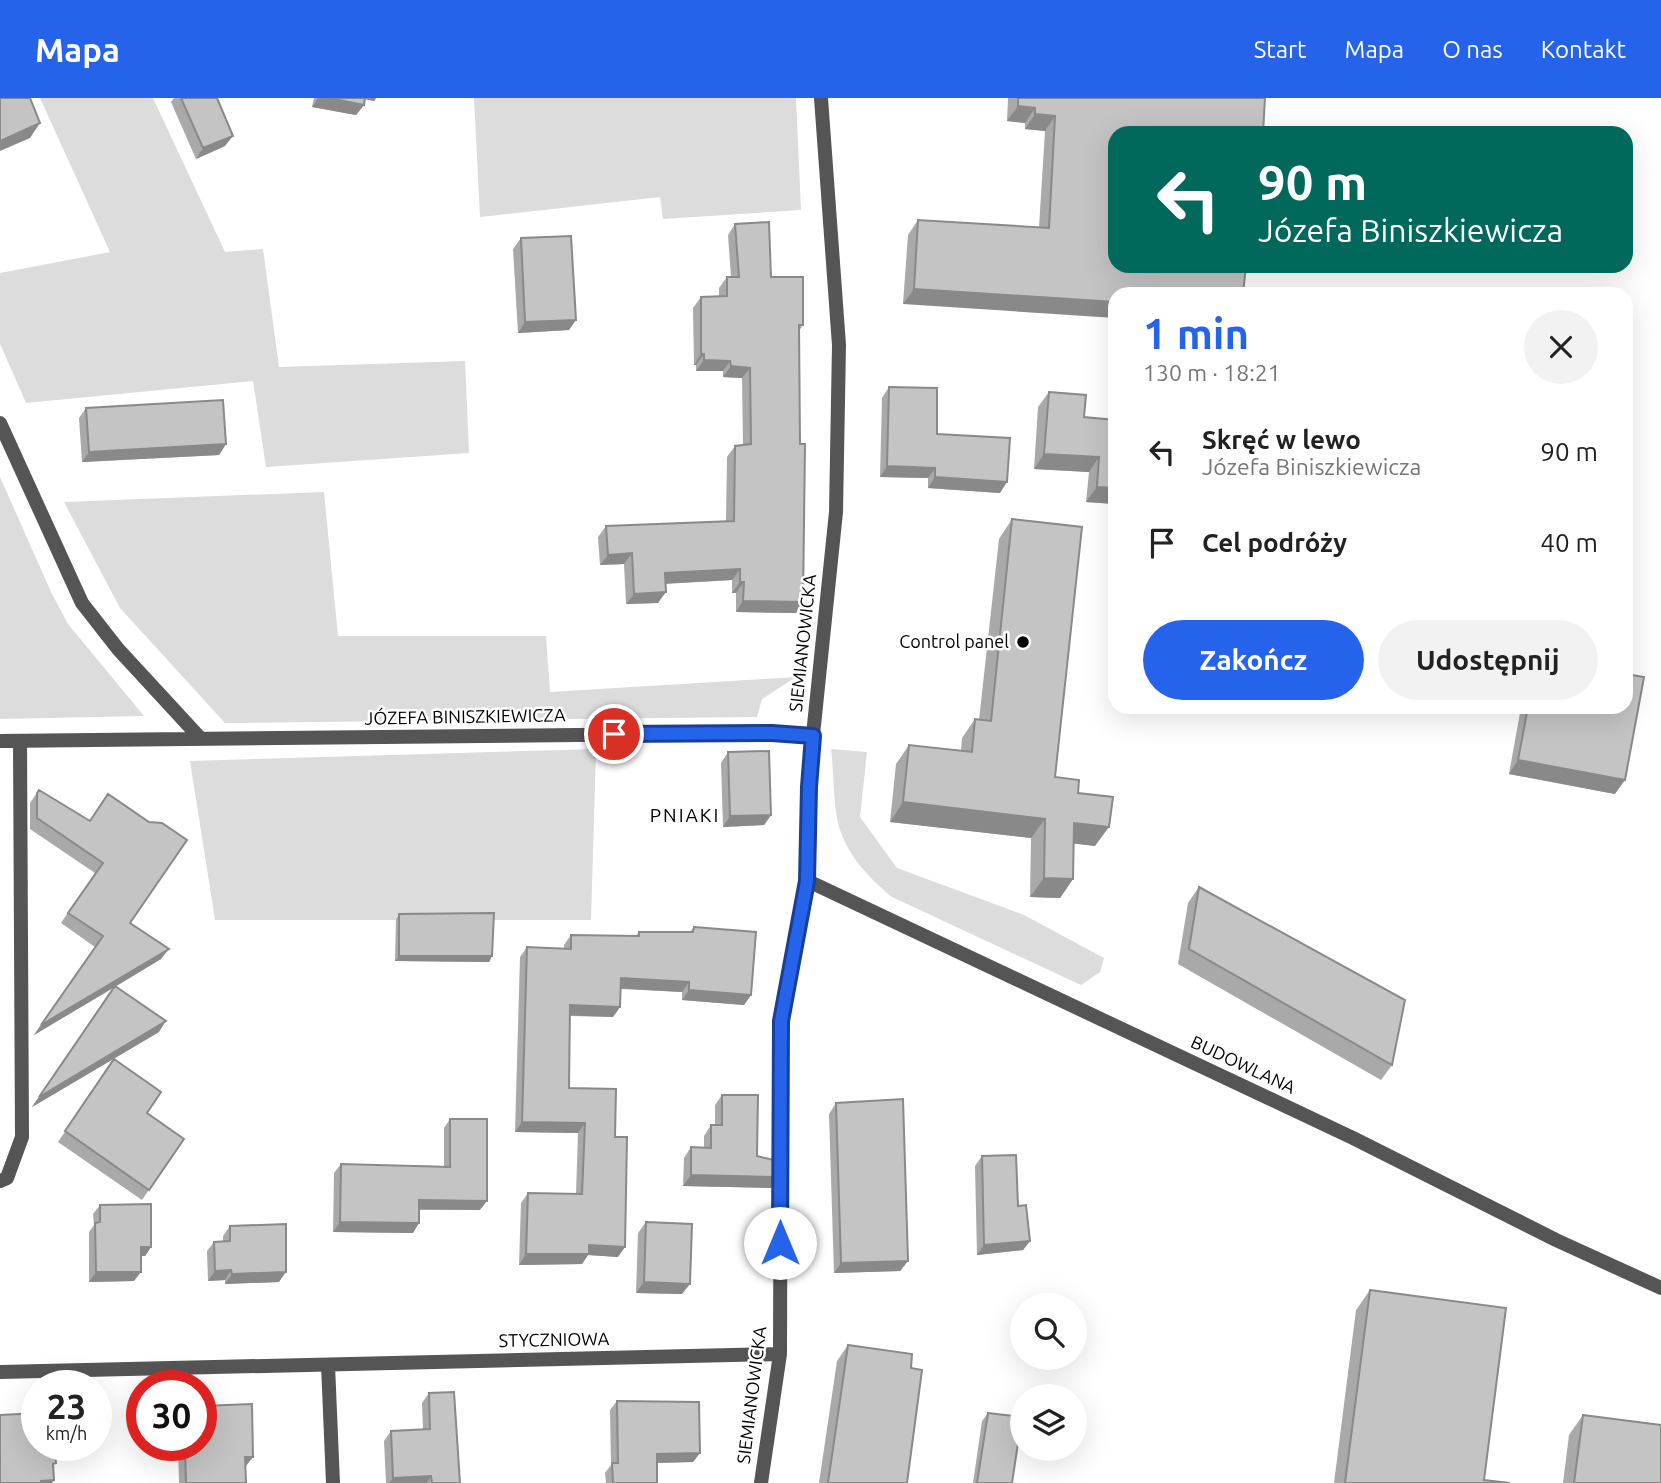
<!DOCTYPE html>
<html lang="pl">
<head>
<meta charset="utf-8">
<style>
	:root { --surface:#fff; --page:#f2f2f2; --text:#222; --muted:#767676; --accent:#2563eb }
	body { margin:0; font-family:Ubuntu,sans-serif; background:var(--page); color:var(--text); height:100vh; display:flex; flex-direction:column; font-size:26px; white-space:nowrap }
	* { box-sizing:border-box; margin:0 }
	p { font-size:23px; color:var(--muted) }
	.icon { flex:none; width:38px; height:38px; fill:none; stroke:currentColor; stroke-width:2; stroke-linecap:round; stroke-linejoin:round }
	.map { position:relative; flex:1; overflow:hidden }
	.side { position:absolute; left:1108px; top:189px; width:525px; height:427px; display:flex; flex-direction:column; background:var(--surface); border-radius:21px; box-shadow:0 7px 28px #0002 }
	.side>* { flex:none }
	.top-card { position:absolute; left:1108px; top:28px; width:525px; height:147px; border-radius:21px; box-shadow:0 7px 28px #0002; background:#00695c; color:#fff; overflow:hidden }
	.fabs { position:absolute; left:1010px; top:1195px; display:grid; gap:14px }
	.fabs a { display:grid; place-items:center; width:77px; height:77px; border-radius:50%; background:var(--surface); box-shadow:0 7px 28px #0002; font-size:35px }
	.speed { position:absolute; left:21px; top:1272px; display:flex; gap:14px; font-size:35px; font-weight:700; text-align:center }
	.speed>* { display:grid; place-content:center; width:91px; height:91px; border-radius:50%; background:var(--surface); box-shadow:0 7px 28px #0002; line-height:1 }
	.speed small { font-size:18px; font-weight:400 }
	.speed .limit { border:10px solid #d22; background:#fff; color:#111 }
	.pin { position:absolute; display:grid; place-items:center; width:60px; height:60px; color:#fff; margin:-30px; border:4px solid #fff; border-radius:50%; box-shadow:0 2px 7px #0007 }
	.me { position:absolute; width:77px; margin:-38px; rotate:0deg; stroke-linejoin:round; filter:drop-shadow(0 0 5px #0008) }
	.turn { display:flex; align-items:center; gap:24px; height:147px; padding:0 35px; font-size:32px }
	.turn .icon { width:91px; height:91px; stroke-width:2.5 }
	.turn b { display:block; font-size:49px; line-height:60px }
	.round { display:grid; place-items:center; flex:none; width:74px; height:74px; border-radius:37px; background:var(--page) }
	.overview { display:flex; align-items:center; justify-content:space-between; height:119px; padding:0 35px }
	h1 { font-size:42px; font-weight:700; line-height:52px; color:var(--accent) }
	.action { display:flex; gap:14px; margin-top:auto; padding:14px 35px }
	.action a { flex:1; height:80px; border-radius:42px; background:var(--accent); color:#fff; font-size:28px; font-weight:700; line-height:80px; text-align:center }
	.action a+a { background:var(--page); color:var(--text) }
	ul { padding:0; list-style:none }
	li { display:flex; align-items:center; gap:21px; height:91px; padding:0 35px }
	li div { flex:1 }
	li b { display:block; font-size:26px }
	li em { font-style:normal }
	header { display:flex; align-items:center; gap:42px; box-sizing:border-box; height:98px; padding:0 35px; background:var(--accent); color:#fff }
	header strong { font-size:33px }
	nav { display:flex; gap:38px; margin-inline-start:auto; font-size:24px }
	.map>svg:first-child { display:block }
	.green { fill:#dcdcdc }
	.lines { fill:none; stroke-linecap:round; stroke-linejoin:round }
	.minor { stroke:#555; stroke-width:14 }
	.wall { fill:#a9a9a9 }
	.shaded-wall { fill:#898989 }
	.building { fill:#c4c4c4; stroke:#898989; stroke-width:2 }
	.route-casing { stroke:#184099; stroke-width:18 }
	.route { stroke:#2563eb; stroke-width:12 }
	.poi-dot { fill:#000; stroke:#fff; stroke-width:2.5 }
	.labels { text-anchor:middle; stroke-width:5; stroke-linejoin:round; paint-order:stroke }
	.poi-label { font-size:18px; fill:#000; stroke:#fff; text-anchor:end }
	.street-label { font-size:18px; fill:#000; stroke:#fff }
	.neighbourhood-label { font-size:19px; letter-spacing:2px; fill:#000; stroke:#fff }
</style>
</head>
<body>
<header>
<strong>Mapa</strong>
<nav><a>Start</a><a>Mapa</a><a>O nas</a><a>Kontakt</a></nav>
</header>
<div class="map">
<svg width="1661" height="1385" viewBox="0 0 1661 1385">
	<rect width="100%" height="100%" fill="#fff"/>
	<!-- green -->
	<path class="green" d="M 40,0 L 153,0 L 225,154 L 263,151 L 279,269 L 465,263 L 469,355 L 266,369 L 253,283 L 26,305 L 0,246 L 0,175 L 110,154 Z
		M 474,0 L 796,0 L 801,112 L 663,121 L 660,99 L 480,119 Z
		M 0,379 L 51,494 L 68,526 L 144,618 L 0,621 Z
		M 324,394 L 338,538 L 546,538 L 550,594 L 796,579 L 762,601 L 757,619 L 225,625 L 120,510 L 64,404 Z
		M 596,651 L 591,822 L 215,822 L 190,663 Z
		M 831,651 L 867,654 L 860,719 L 897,770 L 1024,817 L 1104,860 L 1100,874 L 1081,887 L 892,799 C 869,780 848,758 839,729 C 833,708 834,674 831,651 Z"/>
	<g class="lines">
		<!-- minor -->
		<path class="minor" d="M 0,325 L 82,505 L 118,551 L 201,641
			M 0,643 L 772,635 L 813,637
			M 808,783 L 1353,1040 L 1556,1142 L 1661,1190
			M 0,1083 L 7,1080 L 22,1039 L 20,643
			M 328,1267 L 333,1385
			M 0,1274 L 780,1256
			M 761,1385 L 780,1256 L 781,923 L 808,783 L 809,689 L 813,637 L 836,414 L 839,247 L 821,0"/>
	</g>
	<!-- wall -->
	<path class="wall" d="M 174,0 L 217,0 L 225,48 L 196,61 L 171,4 Z
		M 314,0 L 376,0 L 374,3 L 365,1 L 364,7 L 356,17 L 312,9 Z
		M 1008,0 L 1265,0 L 1115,168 L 903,206 L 908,137 L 918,122 L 1039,129 L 1045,33 L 1025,31 L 1025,25 L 1007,23 Z
		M 735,126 L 803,227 L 799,233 L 800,346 L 803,504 L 796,515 L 736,514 L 736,495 L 732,495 L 732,482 L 665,486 L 658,505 L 626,506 L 624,466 L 600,467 L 598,439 L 606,428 L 726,423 L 727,359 L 735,348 L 743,347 L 742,280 L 723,279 L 723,273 L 696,273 L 696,267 L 694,267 L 693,210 L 701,199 L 719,198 L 719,190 L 727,179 L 731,179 L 728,137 Z
		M 521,140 L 569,232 L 518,235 L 513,151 Z
		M 889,289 L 937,336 L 1000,395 L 928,390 L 928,380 L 880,379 L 882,300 Z
		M 1049,294 L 1084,319 L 1115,322 L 1115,406 L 1086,404 L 1089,374 L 1034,371 L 1038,309 Z
		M 86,310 L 226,346 L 219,357 L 82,364 L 79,320 Z
		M 1012,421 L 1055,679 L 1078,695 L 1095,748 L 1074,745 L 1073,781 L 1060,800 L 1030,799 L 1031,740 L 890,724 L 896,666 L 909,647 L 961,652 L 962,640 L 975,621 L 979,622 L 999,441 Z
		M 1521,609 L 1626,609 L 1615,696 L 1509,676 Z
		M 728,654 L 771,717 L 764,727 L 723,729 L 721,665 Z
		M 39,692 L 90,723 L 130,825 L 161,861 L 115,889 L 159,934 L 32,1009 L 115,889 L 34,937 L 95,849 L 61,825 L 95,775 L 30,731 L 30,705 Z
		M 1199,789 L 1392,967 L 1381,982 L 1178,866 L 1188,805 Z
		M 399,816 L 492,858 L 489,864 L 395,863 L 396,822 Z
		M 694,829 L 751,897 L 744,907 L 682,902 L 682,894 L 621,891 L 620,909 L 613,919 L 570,918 L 569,990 L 615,1039 L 618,1159 L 588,1157 L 582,1166 L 519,1167 L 521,1105 L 528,1095 L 576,1096 L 578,1035 L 515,1034 L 520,859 L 527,849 L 564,851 L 564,847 L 571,837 L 636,838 L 639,834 L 690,834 Z
		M 114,961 L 147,1015 L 184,1041 L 142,1102 L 58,1044 Z
		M 722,997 L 757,1058 L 771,1090 L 683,1088 L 684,1060 L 691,1049 L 704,1050 L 704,1038 L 711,1027 L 715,1027 L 715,1007 Z
		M 836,1005 L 908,1163 L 900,1173 L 834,1175 L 829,1016 Z
		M 450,1021 L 480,1112 L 419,1112 L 413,1135 L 333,1134 L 334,1075 L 341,1066 L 444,1068 L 444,1030 Z
		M 982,1058 L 1018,1108 L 1030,1143 L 1023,1152 L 977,1157 L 975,1068 Z
		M 100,1107 L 151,1149 L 145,1158 L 141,1158 L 134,1183 L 89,1184 L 89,1134 L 94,1127 L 93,1116 Z
		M 646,1124 L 682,1196 L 636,1195 L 638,1135 Z
		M 230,1128 L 279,1184 L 225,1186 L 225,1182 L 208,1183 L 207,1153 L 214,1144 L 223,1143 L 223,1138 Z
		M 1370,1192 L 1484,1382 L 1510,1385 L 1334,1385 L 1356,1212 Z
		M 848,1247 L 911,1270 L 907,1385 L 819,1385 L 837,1263 Z
		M 429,1295 L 460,1385 L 386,1385 L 384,1343 L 391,1333 L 423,1331 L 422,1305 Z
		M 617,1303 L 700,1355 L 693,1364 L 657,1365 L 657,1385 L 606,1385 L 605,1375 L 611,1367 L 610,1312 Z
		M 988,1315 L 1012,1385 L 973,1385 L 982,1323 Z
		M 1583,1317 L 1661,1385 L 1563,1385 L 1569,1337 Z
		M 178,1348 L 201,1348 L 246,1368 L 246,1385 L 179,1385 Z"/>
	<!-- shaded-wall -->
	<path class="shaded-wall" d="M 318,0 L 329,0 L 364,7 L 356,17 L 312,9 Z
		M 360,0 L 376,0 L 374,3 Z
		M 1018,8 L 1035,10 L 1025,25 L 1007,23 Z
		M 1035,16 L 1055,18 L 1045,33 L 1025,31 Z
		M 40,25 L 30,40 L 0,53 L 0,43 Z
		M 233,38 L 225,48 L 196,61 L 203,50 Z
		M 914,191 L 1115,204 L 1115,220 L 903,206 Z
		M 576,222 L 569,232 L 518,235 L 525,224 Z
		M 701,256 L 704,256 L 696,267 L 694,267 Z
		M 704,262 L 730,263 L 723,273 L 696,273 Z
		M 731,268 L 750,270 L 742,280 L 723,279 Z
		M 226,346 L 219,357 L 82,364 L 89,354 Z
		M 1044,356 L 1099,359 L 1089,374 L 1034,371 Z
		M 887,368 L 935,370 L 928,380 L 880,379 Z
		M 935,379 L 1007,384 L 1000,395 L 928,390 Z
		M 1097,389 L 1115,390 L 1115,406 L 1086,404 Z
		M 632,455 L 624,466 L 600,467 L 608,457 Z
		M 740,471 L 732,482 L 657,486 L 665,475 Z
		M 740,484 L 744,484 L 736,495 L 732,495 Z
		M 666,494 L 658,505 L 626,506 L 634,496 Z
		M 743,503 L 803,504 L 796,515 L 736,514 Z
		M 1518,662 L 1625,682 L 1615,696 L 1509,676 Z
		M 903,704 L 1045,721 L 1031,740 L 890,724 Z
		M 771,717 L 764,727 L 723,729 L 730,718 Z
		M 1074,725 L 1109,729 L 1095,748 L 1060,744 Z
		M 1044,780 L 1073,781 L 1060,800 L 1030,799 Z
		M 169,851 L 161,861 L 34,937 L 41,927 Z
		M 399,858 L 492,858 L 489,864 L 395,863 Z
		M 621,880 L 689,884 L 682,894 L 614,890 Z
		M 689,892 L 751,897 L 744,907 L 682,902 Z
		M 570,907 L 620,909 L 613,919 L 563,917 Z
		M 166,923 L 159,934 L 32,1009 L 39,999 Z
		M 522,1024 L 585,1025 L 578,1035 L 515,1034 Z
		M 691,1077 L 778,1079 L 771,1090 L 683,1088 Z
		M 419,1102 L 487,1103 L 480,1112 L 413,1111 Z
		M 340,1124 L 419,1125 L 413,1135 L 333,1134 Z
		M 1030,1143 L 1023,1152 L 977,1157 L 984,1147 Z
		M 589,1147 L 625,1149 L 618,1159 L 588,1157 L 582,1166 L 519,1167 L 526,1156 Z
		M 141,1149 L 151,1149 L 145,1158 L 134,1158 Z
		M 908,1163 L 900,1173 L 834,1175 L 841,1165 Z
		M 231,1172 L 225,1182 L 208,1183 L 215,1173 Z
		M 96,1174 L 141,1174 L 134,1183 L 89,1184 Z
		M 286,1174 L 279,1184 L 225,1186 L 232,1176 Z
		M 644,1184 L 690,1186 L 682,1196 L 636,1195 Z
		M 700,1355 L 693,1364 L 650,1365 L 657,1356 Z
		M 245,1359 L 253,1359 L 246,1368 L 238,1368 Z
		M 431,1378 L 427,1385 L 389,1385 L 393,1380 Z
		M 54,1382 L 52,1385 L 39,1385 L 41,1383 Z"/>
	<!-- building -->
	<path class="building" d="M 0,0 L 30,0 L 40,25 L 0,43 Z
		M 181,0 L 217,0 L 233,38 L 203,50 Z
		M 329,0 L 365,0 L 364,7 Z
		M 1018,0 L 1265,0 L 1263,35 L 1115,35 L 1115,168 L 1246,168 L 1243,196 L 1115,196 L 1115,204 L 914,191 L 918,122 L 1049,130 L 1055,18 L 1035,16 L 1035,10 L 1018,8 Z
		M 769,124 L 771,179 L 803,179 L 803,227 L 799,227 L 800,346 L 805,346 L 803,504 L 743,503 L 744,484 L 740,484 L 740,471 L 665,475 L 666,494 L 634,496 L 632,455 L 608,457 L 606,428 L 734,423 L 735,348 L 751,346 L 750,270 L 731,268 L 730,263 L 704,262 L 704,256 L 701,256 L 701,199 L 727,198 L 727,179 L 739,179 L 735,126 Z
		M 571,138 L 576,222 L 525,224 L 521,140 Z
		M 889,289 L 937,290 L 937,336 L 1010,340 L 1007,384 L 935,379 L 935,370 L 887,368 Z
		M 1049,294 L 1086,297 L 1084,319 L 1115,322 L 1115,390 L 1097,389 L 1099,359 L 1044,356 Z
		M 223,302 L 226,346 L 89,354 L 86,310 Z
		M 1012,421 L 1082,429 L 1055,679 L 1079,682 L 1078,695 L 1113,699 L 1109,729 L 1074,725 L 1073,781 L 1044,780 L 1045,721 L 903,704 L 909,647 L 972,654 L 975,621 L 991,623 Z
		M 1626,576 L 1644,579 L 1625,682 L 1518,662 L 1528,609 L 1626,609 Z
		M 769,653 L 771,717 L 730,718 L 728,654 Z
		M 39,692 L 90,723 L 108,696 L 149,724 L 162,725 L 187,742 L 130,825 L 169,851 L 41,927 L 103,838 L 68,815 L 103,765 L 37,720 L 37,695 Z
		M 1199,789 L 1405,902 L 1392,967 L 1189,851 Z
		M 494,815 L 492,858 L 399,858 L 399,816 Z
		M 694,829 L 756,834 L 751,897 L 689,892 L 689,884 L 621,880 L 620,909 L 570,907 L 569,990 L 616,991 L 615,1039 L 627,1039 L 625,1149 L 589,1147 L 589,1156 L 526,1156 L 528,1095 L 582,1096 L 585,1025 L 522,1024 L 527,849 L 571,851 L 571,837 L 639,838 L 639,834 L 693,834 Z
		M 115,888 L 166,923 L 39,999 Z
		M 114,961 L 161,994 L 147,1015 L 184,1041 L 149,1092 L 65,1033 Z
		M 722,997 L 758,997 L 757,1058 L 778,1063 L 778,1079 L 691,1077 L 691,1049 L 711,1050 L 711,1027 L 722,1027 Z
		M 903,1001 L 908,1163 L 841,1165 L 836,1005 Z
		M 450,1021 L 487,1021 L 487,1103 L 419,1102 L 419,1125 L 340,1124 L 341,1066 L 450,1069 Z
		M 1016,1057 L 1018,1108 L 1026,1107 L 1030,1143 L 984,1147 L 982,1058 Z
		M 151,1106 L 151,1149 L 141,1149 L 141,1174 L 96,1174 L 95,1125 L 100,1124 L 100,1107 Z
		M 646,1124 L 692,1126 L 690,1186 L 644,1184 Z
		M 286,1126 L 286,1174 L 232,1176 L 231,1172 L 215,1173 L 214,1144 L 230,1143 L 230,1128 Z
		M 1370,1192 L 1506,1210 L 1484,1382 L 1510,1385 L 1345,1385 Z
		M 848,1247 L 912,1256 L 911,1270 L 922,1272 L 907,1385 L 828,1385 Z
		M 454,1294 L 460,1385 L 432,1385 L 431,1378 L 393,1380 L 391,1333 L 430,1331 L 429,1295 Z
		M 617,1303 L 699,1304 L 700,1355 L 657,1356 L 657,1385 L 613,1385 L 612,1365 L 618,1365 Z
		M 252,1306 L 253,1359 L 245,1359 L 246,1385 L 186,1385 L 185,1348 L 201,1348 L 201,1308 Z
		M 37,1315 L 37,1348 L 54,1348 L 56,1365 L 53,1366 L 54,1382 L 41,1383 L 41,1385 L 0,1385 L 0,1317 Z
		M 988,1315 L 1022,1319 L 1012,1385 L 977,1385 Z
		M 1583,1317 L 1661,1327 L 1661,1385 L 1574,1385 Z"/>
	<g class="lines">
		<defs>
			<path id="route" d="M 614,636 L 772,635 L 813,638 L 809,689 L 807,783 L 781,923 L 780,1145"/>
		</defs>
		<!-- route casing -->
		<use href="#route" class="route-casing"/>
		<!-- route -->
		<use href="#route" class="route"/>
	</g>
	<!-- markers -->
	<circle class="poi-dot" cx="1023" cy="544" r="7"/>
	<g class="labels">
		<!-- poi labels -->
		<g class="poi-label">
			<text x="1009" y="550">Control panel</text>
		</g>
		<!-- street labels -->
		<g class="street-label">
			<text transform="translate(803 545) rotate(-84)" y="6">SIEMIANOWICKA</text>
			<text transform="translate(465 619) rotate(-1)" y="6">JÓZEFA BINISZKIEWICZA</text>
			<text transform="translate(1243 967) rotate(25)" y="6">BUDOWLANA</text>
			<text transform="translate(554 1242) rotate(-1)" y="6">STYCZNIOWA</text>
			<text transform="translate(752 1297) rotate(-83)" y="6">SIEMIANOWICKA</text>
		</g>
		<!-- neighbourhood labels -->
		<g class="neighbourhood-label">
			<text x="685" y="724">PNIAKI</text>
		</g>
	</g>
</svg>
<div class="fabs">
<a><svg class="icon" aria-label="search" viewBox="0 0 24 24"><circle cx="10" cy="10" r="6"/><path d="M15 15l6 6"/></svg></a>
<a><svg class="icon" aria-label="layers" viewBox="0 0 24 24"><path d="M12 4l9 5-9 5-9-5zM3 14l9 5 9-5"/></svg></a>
</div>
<div class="speed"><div>23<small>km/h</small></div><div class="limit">30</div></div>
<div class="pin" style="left:614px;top:636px;background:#d93025"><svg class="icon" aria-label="arrive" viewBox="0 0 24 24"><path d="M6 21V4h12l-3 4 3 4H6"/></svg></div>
<svg class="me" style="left:780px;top:1145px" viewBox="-20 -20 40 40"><circle r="19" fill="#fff"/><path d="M0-13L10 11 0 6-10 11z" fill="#2563eb"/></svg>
<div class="top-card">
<div class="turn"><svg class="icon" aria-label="left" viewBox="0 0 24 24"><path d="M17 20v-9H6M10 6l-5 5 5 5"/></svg><div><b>90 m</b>Józefa Biniszkiewicza</div></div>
</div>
<section class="side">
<div class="overview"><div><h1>1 min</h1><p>130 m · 18:21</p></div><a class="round"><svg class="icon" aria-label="close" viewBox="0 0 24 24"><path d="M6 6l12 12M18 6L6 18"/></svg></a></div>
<ul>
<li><svg class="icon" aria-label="left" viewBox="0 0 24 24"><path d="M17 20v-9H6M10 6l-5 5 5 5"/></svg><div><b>Skręć w lewo</b><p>Józefa Biniszkiewicza</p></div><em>90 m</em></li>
<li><svg class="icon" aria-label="arrive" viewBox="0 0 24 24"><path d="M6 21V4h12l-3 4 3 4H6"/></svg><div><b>Cel podróży</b></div><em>40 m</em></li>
</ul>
<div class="action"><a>Zakończ</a><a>Udostępnij</a></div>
</section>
</div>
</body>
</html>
